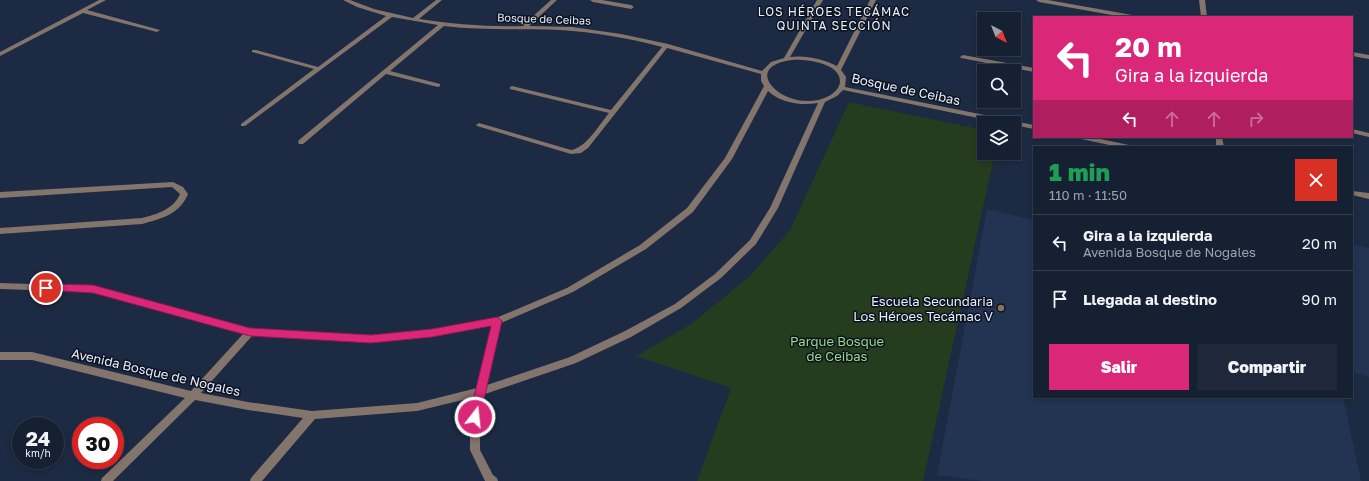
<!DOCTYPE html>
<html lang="es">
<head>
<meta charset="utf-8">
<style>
	:root { --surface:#152032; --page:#1e283a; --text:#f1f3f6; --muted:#9da3ac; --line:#343e4d; --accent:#db2777 }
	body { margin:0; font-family:"Golos Text",sans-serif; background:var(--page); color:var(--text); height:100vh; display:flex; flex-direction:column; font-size:15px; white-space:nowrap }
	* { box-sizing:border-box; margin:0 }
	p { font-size:13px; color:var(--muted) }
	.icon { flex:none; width:22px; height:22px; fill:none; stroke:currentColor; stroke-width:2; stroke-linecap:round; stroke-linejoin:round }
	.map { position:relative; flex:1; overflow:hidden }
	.drawer { position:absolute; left:1033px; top:146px; width:320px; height:252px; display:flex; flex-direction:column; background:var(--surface); border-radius:0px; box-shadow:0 2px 6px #0003,0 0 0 1px var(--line) }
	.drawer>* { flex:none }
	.hud { position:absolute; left:1033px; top:16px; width:320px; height:122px; border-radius:0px; box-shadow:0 2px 6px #0003,0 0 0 1px var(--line); background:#db2777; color:#fff; overflow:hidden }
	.needle { width:26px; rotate:138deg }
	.fabs { position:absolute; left:977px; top:12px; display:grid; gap:8px }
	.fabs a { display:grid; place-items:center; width:44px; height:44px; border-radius:0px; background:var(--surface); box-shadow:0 2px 6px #0003,0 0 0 1px var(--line); font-size:20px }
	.speed { position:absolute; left:12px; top:417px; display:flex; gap:8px; font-size:20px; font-weight:700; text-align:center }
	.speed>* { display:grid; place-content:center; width:52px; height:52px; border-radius:50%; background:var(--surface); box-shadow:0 2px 6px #0003,0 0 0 1px var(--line); line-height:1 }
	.speed small { font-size:10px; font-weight:400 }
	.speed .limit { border:6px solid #d22; background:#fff; color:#111 }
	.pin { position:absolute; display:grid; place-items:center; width:34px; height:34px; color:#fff; margin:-17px; border:2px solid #fff; border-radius:50%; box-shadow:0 1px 4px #0007 }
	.me { position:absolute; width:44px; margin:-22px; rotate:16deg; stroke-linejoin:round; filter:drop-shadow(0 0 3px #0008) }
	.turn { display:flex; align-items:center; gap:14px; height:84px; padding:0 16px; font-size:18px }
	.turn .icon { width:52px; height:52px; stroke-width:2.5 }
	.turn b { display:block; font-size:28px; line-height:34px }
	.lanes { display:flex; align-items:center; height:38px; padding:0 16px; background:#0003; justify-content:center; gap:20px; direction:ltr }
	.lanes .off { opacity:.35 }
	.round { display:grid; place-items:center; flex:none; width:42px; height:42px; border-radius:0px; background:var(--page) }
	.summary { display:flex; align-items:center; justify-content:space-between; height:68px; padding:0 16px }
	h1 { font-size:24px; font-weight:800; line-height:30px; color:#1e9e55 }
	.primary-button { display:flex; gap:8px; margin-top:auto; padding:8px 16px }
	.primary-button a { flex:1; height:46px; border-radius:0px; background:var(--accent); color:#fff; font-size:16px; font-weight:800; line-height:46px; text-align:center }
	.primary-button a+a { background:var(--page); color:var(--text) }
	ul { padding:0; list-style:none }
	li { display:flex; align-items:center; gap:12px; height:56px; padding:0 16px; border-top:1px solid var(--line) }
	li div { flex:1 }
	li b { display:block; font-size:15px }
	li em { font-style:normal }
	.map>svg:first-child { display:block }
	.built { fill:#223452 }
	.green { fill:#253c1f }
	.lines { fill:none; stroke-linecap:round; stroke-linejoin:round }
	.lane { fill:#83746c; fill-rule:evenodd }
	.street { fill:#83746c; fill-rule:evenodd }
	.route { fill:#db2777; stroke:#8e194d }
	.education-dot { fill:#8d6e63; stroke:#0d131e; stroke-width:1.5 }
	.labels { text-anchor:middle; stroke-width:3; stroke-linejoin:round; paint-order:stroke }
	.far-street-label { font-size:11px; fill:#e5eeff; stroke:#0d131e }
	.far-neighbourhood-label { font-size:12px; letter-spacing:1px; fill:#e5eeff; stroke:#0d131e }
	.street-label { font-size:13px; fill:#e5eeff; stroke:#0d131e }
	.poi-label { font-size:13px; fill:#e5eeff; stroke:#0d131e; text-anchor:end }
	.park-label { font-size:13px; fill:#99d78a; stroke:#0d131e }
</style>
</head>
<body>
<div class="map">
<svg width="1369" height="481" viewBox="0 0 1369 481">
	<rect width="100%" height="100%" fill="#1c2a43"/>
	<!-- built -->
	<path class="built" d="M 987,209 L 1034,220 L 1034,397 L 1343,397 L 1361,481 L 983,481 L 937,475 Z
		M 1352,244 L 1369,248 L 1369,377 L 1352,372 Z"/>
	<!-- green -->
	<path class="green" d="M 849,102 L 984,130 L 984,153 L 995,153 L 923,481 L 697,481 L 731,388 L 636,356 L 691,324 L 749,277 L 790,230 Z"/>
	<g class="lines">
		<!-- lane -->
		<path class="lane" d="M 173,182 L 183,187 L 188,194 C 180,214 161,219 142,224 L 0,234 L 0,228 L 142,218 C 157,214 173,210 180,194 L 172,187 L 0,198 L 0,192 Z"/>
		<!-- street -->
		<path class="street" d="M 99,0 L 106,0 L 87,10 L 160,30 L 157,32 L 83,13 L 0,56 L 0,52 Z
			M 343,0 L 350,0 L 374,9 L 413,18 L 436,0 L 442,0 L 419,19 C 453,24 487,27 522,26 L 551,0 L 557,0 L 529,26 L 572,27 L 621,34 L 668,44 L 762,71 L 771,62 L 784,58 L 817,0 L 823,0 L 790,57 C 806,55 823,59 837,66 L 870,0 L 876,0 L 841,70 L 846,77 L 845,87 L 1034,125 L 1034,129 L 1014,125 L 1014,123 L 1002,123 L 843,90 L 837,96 L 825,102 L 778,208 L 756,244 L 721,278 L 681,308 L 631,337 L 576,363 L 485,394 L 480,417 L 480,450 L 493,475 L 497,478 L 498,481 L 485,481 L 470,450 L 470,417 L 475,397 L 417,411 L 315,419 L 262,481 L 250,481 L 251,478 L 303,418 L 248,410 L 195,400 L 113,481 L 101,481 L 102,478 L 185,398 L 32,360 L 0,360 L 0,352 L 32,352 L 191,391 L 243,334 L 93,292 L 0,289 L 0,283 L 93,286 L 250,328 L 371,335 L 432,329 L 496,318 L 567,288 L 640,245 L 687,208 L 725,158 L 764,86 L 761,81 L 761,74 L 667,48 L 588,148 L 581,153 L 571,154 L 477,126 L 476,125 L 479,123 L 571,150 C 586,148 599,125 609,113 L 510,89 L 510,87 L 512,86 L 611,110 L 662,47 C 628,38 594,32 560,30 C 521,28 483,31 444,26 L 390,71 L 440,84 L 440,86 L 438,87 L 386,74 L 303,144 L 299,144 L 298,142 L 299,140 L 438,25 L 392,17 L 245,126 L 241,126 L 241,124 L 314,69 L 252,52 L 252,50 L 256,50 L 318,67 L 386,16 L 357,7 ZM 792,60 C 805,59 841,63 840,82 C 839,89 834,93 829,96 C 789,117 735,67 792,60 ZM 768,91 C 781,103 801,106 818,103 L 770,208 L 750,240 L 715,274 L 675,304 L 625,331 L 570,357 L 487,385 L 501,323 L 573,292 L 646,249 L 693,212 L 732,159 ZM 492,325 L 477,388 L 417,403 L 312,411 L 248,402 L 201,393 L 252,336 L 371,343 L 432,337 Z
			M 590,0 L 602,0 L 631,5 L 634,7 L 631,9 L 593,2 Z
			M 1036,0 L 1048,0 L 1132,15 L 1135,17 L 1123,17 L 1039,2 Z
			M 1199,0 L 1205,0 L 1207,17 L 1201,17 Z
			M 1352,52 L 1369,55 L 1369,59 L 1352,56 Z
			M 963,55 L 1034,68 L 1034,72 L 961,58 L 960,57 Z
			M 1352,129 L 1369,133 L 1369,137 L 1352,133 Z
			M 1078,137 L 1091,137 L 1129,145 L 1133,147 L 1119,147 L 1081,139 Z
			M 1216,137 L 1222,137 L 1224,147 L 1216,147 Z
			M 1352,191 L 1369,193 L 1369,199 L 1352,195 Z"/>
	</g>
	<!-- route -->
	<path class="route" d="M 46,284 L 93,285 L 250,328 L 371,335 L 432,329 L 497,317 L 502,321 L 480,417 L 479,421 L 475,422 L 471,421 L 469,417 L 491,326 L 432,337 L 371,343 L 250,336 L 93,293 L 43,290 L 42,288 Z"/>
	<!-- markers -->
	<circle class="education-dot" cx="1001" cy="308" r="4"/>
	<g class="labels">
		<!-- far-street labels -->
		<g class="far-street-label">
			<text transform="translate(544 19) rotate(2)" y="4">Bosque de Ceibas</text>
		</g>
		<!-- far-neighbourhood labels -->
		<g class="far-neighbourhood-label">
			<text x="834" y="16">LOS HÉROES TECÁMAC<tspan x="834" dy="14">QUINTA SECCIÓN</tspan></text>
		</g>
		<!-- street labels -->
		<g class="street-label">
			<text transform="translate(906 89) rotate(12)" y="5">Bosque de Ceibas</text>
			<text transform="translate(156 372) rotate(13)" y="5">Avenida Bosque de Nogales</text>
		</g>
		<!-- poi labels -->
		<g class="poi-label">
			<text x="993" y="306">Escuela Secundaria<tspan x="993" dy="15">Los Héroes Tecámac V</tspan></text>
		</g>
		<!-- park labels -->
		<g class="park-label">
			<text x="837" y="346">Parque Bosque<tspan x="837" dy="15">de Ceibas</tspan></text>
		</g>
	</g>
</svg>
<div class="fabs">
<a><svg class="needle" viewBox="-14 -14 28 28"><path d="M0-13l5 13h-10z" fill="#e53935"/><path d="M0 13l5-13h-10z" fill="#9da3ac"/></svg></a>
<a><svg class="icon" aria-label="search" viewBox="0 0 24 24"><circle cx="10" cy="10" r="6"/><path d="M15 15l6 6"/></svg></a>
<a><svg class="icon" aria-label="layers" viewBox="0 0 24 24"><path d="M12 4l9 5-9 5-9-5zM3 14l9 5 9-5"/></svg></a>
</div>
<div class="speed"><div>24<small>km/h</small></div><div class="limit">30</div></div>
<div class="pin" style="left:46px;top:288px;background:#d93025"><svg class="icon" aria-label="arrive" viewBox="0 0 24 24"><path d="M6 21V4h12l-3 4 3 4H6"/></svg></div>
<svg class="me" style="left:475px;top:417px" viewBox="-20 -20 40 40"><circle r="17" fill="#db2777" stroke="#fff" stroke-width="3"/><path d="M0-11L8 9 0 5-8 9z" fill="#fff"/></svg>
<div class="hud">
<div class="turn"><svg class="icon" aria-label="left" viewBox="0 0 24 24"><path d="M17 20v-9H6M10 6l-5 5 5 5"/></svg><div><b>20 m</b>Gira a la izquierda</div></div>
<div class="lanes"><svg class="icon" aria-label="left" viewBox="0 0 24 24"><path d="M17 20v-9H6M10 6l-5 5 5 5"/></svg><svg class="icon off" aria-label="ahead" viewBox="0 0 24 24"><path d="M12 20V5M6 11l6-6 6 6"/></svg><svg class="icon off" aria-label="ahead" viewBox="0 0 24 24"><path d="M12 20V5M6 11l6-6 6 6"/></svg><svg class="icon off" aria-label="right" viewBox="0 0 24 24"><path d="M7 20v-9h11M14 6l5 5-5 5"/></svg></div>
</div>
<section class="drawer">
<div class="summary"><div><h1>1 min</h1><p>110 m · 11:50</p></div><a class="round" style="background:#d93025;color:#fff"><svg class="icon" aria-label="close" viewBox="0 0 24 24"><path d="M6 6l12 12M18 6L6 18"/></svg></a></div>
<ul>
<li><svg class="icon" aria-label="left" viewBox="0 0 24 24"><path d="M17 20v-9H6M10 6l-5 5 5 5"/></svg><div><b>Gira a la izquierda</b><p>Avenida Bosque de Nogales</p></div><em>20 m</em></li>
<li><svg class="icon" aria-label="arrive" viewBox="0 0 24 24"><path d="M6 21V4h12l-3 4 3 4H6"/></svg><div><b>Llegada al destino</b></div><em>90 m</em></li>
</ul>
<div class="primary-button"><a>Salir</a><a>Compartir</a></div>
</section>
</div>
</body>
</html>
